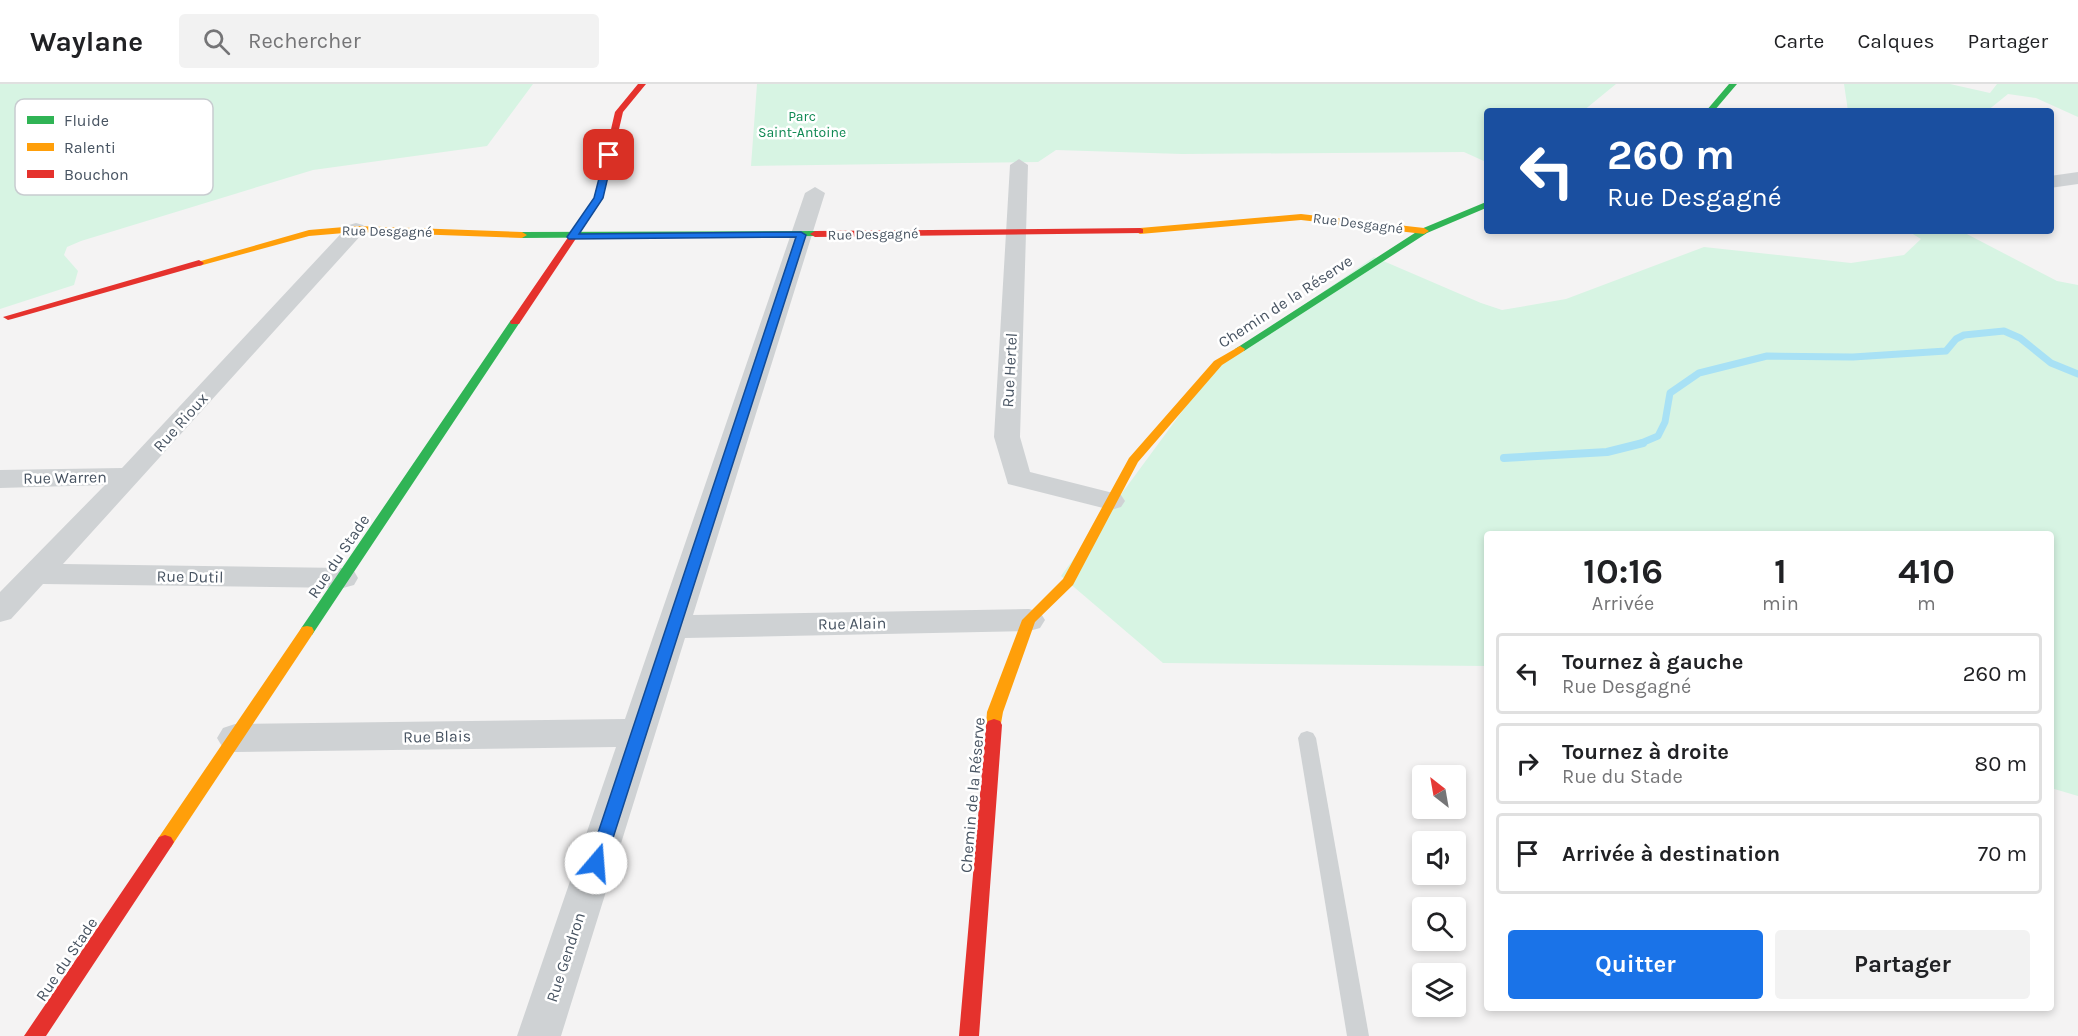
<!DOCTYPE html>
<html lang="fr">
<head>
<meta charset="utf-8">
<style>
	:root { --surface:#fff; --page:#f2f2f2; --text:#202124; --muted:#757577; --line:#e0e0e0; --accent:#1a73e8 }
	body { margin:0; font-family:Karla,sans-serif; background:var(--page); color:var(--text); height:100vh; display:flex; flex-direction:column; font-size:22px; white-space:nowrap }
	* { box-sizing:border-box; margin:0 }
	p { font-size:20px; color:var(--muted) }
	.icon { flex:none; width:33px; height:33px; fill:none; stroke:currentColor; stroke-width:2; stroke-linecap:round; stroke-linejoin:round }
	.map { position:relative; flex:1; overflow:hidden }
	.drawer { position:absolute; left:1484px; top:447px; width:570px; height:480px; display:flex; flex-direction:column; background:var(--surface); border-radius:6px; box-shadow:0 3px 9px #0003 }
	.drawer>* { flex:none }
	.banner { position:absolute; left:1484px; top:24px; width:570px; height:126px; border-radius:6px; box-shadow:0 3px 9px #0003; background:#1a4fa0; color:#fff; overflow:hidden }
	.needle { width:39px; rotate:329deg }
	.controls { position:absolute; left:1412px; top:681px; display:grid; gap:12px }
	.controls a { display:grid; place-items:center; width:54px; height:54px; border-radius:6px; background:var(--surface); box-shadow:0 3px 9px #0003; font-size:30px }
	.pin { position:absolute; display:grid; place-items:center; width:51px; height:51px; color:#fff; margin:-26px; border-radius:12px; box-shadow:0 3px 9px #0006 }
	.me { position:absolute; width:66px; margin:-33px; rotate:18deg; stroke-linejoin:round; filter:drop-shadow(0 0 4px #0008) }
	.turn { display:flex; align-items:center; gap:21px; height:126px; padding:0 24px; font-size:27px }
	.turn .icon { width:78px; height:78px; stroke-width:2.5 }
	.turn b { display:block; font-size:42px; line-height:51px }
	.eta { display:flex; justify-content:space-evenly; align-items:center; height:102px; text-align:center }
	.eta b { font-size:36px; font-weight:700; line-height:42px }
	.button { display:flex; gap:12px; margin-top:auto; padding:12px 24px }
	.button a { flex:1; height:69px; border-radius:6px; background:var(--accent); color:#fff; font-size:24px; font-weight:700; line-height:69px; text-align:center }
	.button a+a { background:var(--page); color:var(--text) }
	ul { padding:0; list-style:none }
	li { display:flex; align-items:center; gap:18px; height:81px; margin:0 12px 9px; padding:0 12px; border:3px solid var(--line); border-radius:6px }
	li div { flex:1 }
	li b { display:block; font-size:22px }
	li em { font-style:normal }
	header { display:flex; align-items:center; gap:36px; box-sizing:border-box; height:84px; padding:0 30px; background:var(--surface); border-bottom:2px solid var(--line) }
	header strong { font-size:28px }
	nav { display:flex; gap:33px; margin-inline-start:auto; font-size:21px }
	.search { width:420px; height:54px; background:var(--page); display:flex; align-items:center; gap:15px; box-sizing:border-box; padding:0 21px; border-radius:6px; color:var(--muted); font-size:22px }
	.map>svg:first-child { display:block }
	.green { fill:#d7f4e3 }
	.lines { fill:none; stroke-linecap:round; stroke-linejoin:round }
	.stream-far1 { stroke:#a8e1f5; stroke-width:7 }
	.stream { stroke:#a8e1f5; stroke-width:8 }
	.lane { fill:#cfd2d4; fill-rule:evenodd }
	.street { fill:#cfd2d4; fill-rule:evenodd }
	.fast { fill:#30b455; fill-rule:evenodd }
	.slow { fill:#ff9f0a; fill-rule:evenodd }
	.jam { fill:#e5322d; fill-rule:evenodd }
	.route { fill:#1a73e8; stroke:#114b97; stroke-width:1.5 }
	.labels { text-anchor:middle; stroke-width:5; stroke-linejoin:round; paint-order:stroke }
	.far-park-label { font-size:14px; fill:#0e8852; stroke:#fff }
	.far-street-label { font-size:14px; fill:#485462; stroke:#fff }
	.street-label { font-size:16px; fill:#485462; stroke:#fff }
	.key { fill:#fff; stroke:#c8ccd0; stroke-width:1.5 }
	.key-label { font-size:16px; fill:#485462 }
</style>
</head>
<body>
<header>
<strong>Waylane</strong>
<div class="search"><svg class="icon" aria-label="search" viewBox="0 0 24 24"><circle cx="10" cy="10" r="6"/><path d="M15 15l6 6"/></svg>Rechercher</div>
<nav><a>Carte</a><a>Calques</a><a>Partager</a></nav>
</header>
<div class="map">
<svg width="2078" height="952" viewBox="0 0 2078 952">
	<rect width="100%" height="100%" fill="#f4f3f3"/>
	<!-- green -->
	<path class="green" d="M 0,0 L 533,0 L 487,62 L 313,86 L 81,157 L 67,163 L 64,171 L 78,187 L 74,201 L 0,225 Z
		M 757,0 L 1616,0 L 1583,27 L 1486,27 L 1486,78 L 1464,68 L 1182,70 L 1056,66 L 1038,78 L 751,82 Z
		M 1844,0 L 1950,0 L 1990,9 L 1997,0 L 2078,0 L 2078,33 L 2036,14 L 2008,10 L 1987,27 L 1848,27 Z
		M 1908,147 L 1961,147 L 2057,197 L 2078,201 L 2078,712 L 2051,704 L 2050,450 L 1486,450 L 1486,582 L 1163,579 L 1061,492 L 1217,280 L 1374,173 L 1481,219 L 1502,226 L 1566,215 L 1704,163 L 1851,179 L 1904,171 L 1921,155 Z"/>
	<g class="lines">
		<!-- stream-far1 -->
		<path class="stream-far1" d="M 1639,360 L 1658,352 L 1665,338 L 1670,309 L 1699,289 L 1767,272 L 1853,273 L 1946,267 L 1956,255 L 1964,251 L 2004,247 L 2020,254 L 2051,279 L 2078,290"/>
		<!-- stream -->
		<path class="stream" d="M 1504,374 L 1607,368 L 1643,359"/>
		<!-- lane -->
		<path class="lane" d="M 1307,647 L 1313,649 L 1316,654 L 1369,952 L 1347,952 L 1298,654 L 1301,649 Z"/>
		<!-- street -->
		<path class="street" d="M 1019,75 L 1028,81 L 1020,353 L 1030,388 L 1121,411 L 1125,417 L 1121,423 L 1111,426 L 1008,400 L 994,353 L 1010,81 Z
			M 2078,88 L 2078,100 L 2050,104 L 2050,92 Z
			M 815,103 L 825,109 L 693,531 L 1029,525 L 1040,528 L 1045,536 L 1040,544 L 1029,547 L 685,554 L 561,952 L 517,952 L 616,663 L 235,668 L 223,664 L 217,654 L 223,644 L 235,640 L 625,635 L 805,109 Z
			M 356,139 L 363,141 L 366,145 L 363,149 L 63,480 L 343,484 L 354,487 L 358,494 L 354,501 L 343,504 L 43,500 L 11,535 L 0,538 L 0,508 L 105,401 L 0,404 L 0,386 L 122,384 L 349,141 Z"/>
		<!-- fast -->
		<path class="fast" d="M 1729,0 L 1737,0 L 1714,27 L 1706,27 Z
			M 1486,118 L 1486,124 L 1427,149 L 1244,267 L 1236,267 L 1235,265 L 1421,145 Z
			M 815,147 L 818,148 L 818,152 L 522,154 L 517,151 L 522,148 Z
			M 515,235 L 520,238 L 312,551 L 302,551 L 300,547 L 302,543 L 511,236 Z"/>
		<!-- slow -->
		<path class="slow" d="M 1301,130 L 1424,144 L 1429,147 L 1424,150 L 1301,136 L 1140,150 L 1135,147 L 1140,144 Z
			M 356,142 L 522,148 L 527,151 L 522,154 L 356,148 L 309,152 L 199,182 L 194,179 L 309,146 Z
			M 1240,262 L 1245,265 L 1244,267 L 1222,281 L 1138,378 L 1073,501 L 1035,538 L 1003,628 L 1000,645 L 994,647 L 988,645 L 986,641 L 987,628 L 1022,536 L 1063,495 L 1129,374 L 1214,277 Z
			M 307,542 L 312,543 L 314,547 L 312,551 L 171,763 L 165,765 L 159,763 L 156,758 L 159,753 L 302,543 Z"/>
		<!-- jam -->
		<path class="jam" d="M 638,0 L 646,0 L 623,28 L 603,114 L 519,240 L 511,240 L 510,238 L 595,114 L 615,28 Z
			M 1140,144 L 1143,145 L 1143,149 L 815,153 L 810,150 L 815,147 Z
			M 199,176 L 204,179 L 202,181 L 12,235 L 8,236 L 3,233 Z
			M 994,635 L 1000,637 L 1002,641 L 979,952 L 959,952 L 986,641 L 988,637 Z
			M 165,751 L 171,753 L 174,758 L 171,763 L 46,952 L 24,952 L 159,753 Z"/>
	</g>
	<!-- route -->
	<path class="route" d="M 609,68 L 613,71 L 603,114 L 579,150 L 801,148 L 806,151 L 605,779 L 603,784 L 596,786 L 590,784 L 588,779 L 796,153 L 569,155 L 567,153 L 594,114 L 605,71 Z"/>
	<g class="labels">
		<!-- far-park labels -->
		<g class="far-park-label">
			<text x="802" y="37">Parc<tspan x="802" dy="16">Saint-Antoine</tspan></text>
		</g>
		<!-- far-street labels -->
		<g class="far-street-label">
			<text transform="translate(1358 139) rotate(7)" y="5">Rue Desgagné</text>
			<text transform="translate(387 147) rotate(1)" y="5">Rue Desgagné</text>
			<text transform="translate(873 150) rotate(-1)" y="5">Rue Desgagné</text>
		</g>
		<!-- street labels -->
		<g class="street-label">
			<text transform="translate(1285 217) rotate(-33)" y="6">Chemin de la Réserve</text>
			<text transform="translate(1009 286) rotate(-87)" y="6">Rue Hertel</text>
			<text transform="translate(180 338) rotate(-48)" y="6">Rue Rioux</text>
			<text transform="translate(65 393) rotate(-1)" y="6">Rue Warren</text>
			<text transform="translate(338 472) rotate(-56)" y="6">Rue du Stade</text>
			<text transform="translate(190 492) rotate(1)" y="6">Rue Dutil</text>
			<text transform="translate(852 539) rotate(-1)" y="6">Rue Alain</text>
			<text transform="translate(437 652) rotate(-1)" y="6">Rue Blais</text>
			<text transform="translate(972 711) rotate(-85)" y="6">Chemin de la Réserve</text>
			<text transform="translate(565 873) rotate(-72)" y="6">Rue Gendron</text>
			<text transform="translate(66 875) rotate(-56)" y="6">Rue du Stade</text>
		</g>
	</g>
	<!-- legend -->
	<rect x="15" y="15" width="198" height="96" rx="9" class="key"/>
	<rect x="27" y="32" width="27" height="8" fill="#30b455"/>
	<rect x="27" y="59" width="27" height="8" fill="#ff9f0a"/>
	<rect x="27" y="86" width="27" height="8" fill="#e5322d"/>
	<g class="key-label">
		<text x="64" y="42">Fluide</text>
		<text x="64" y="69">Ralenti</text>
		<text x="64" y="96">Bouchon</text>
	</g>
</svg>
<div class="controls">
<a><svg class="needle" viewBox="-14 -14 28 28"><path d="M0-13l5 13h-10z" fill="#e53935"/><path d="M0 13l5-13h-10z" fill="#757577"/></svg></a>
<a><svg class="icon" aria-label="sound" viewBox="0 0 24 24"><path d="M4 9h4l5-4v14l-5-4H4zM17 9q2 3 0 6"/></svg></a>
<a><svg class="icon" aria-label="search" viewBox="0 0 24 24"><circle cx="10" cy="10" r="6"/><path d="M15 15l6 6"/></svg></a>
<a><svg class="icon" aria-label="layers" viewBox="0 0 24 24"><path d="M12 4l9 5-9 5-9-5zM3 14l9 5 9-5"/></svg></a>
</div>
<div class="pin" style="left:609px;top:71px;background:#d93025"><svg class="icon" aria-label="arrive" viewBox="0 0 24 24"><path d="M6 21V4h12l-3 4 3 4H6"/></svg></div>
<svg class="me" style="left:596px;top:779px" viewBox="-20 -20 40 40"><circle r="19" fill="#fff"/><path d="M0-13L10 11 0 6-10 11z" fill="#1a73e8"/></svg>
<div class="banner">
<div class="turn"><svg class="icon" aria-label="left" viewBox="0 0 24 24"><path d="M17 20v-9H6M10 6l-5 5 5 5"/></svg><div><b>260 m</b>Rue Desgagné</div></div>
</div>
<section class="drawer">
<div class="eta">
<div><b>10:16</b><p>Arrivée</p></div>
<div><b>1</b><p>min</p></div>
<div><b>410</b><p>m</p></div>
</div>
<ul>
<li><svg class="icon" aria-label="left" viewBox="0 0 24 24"><path d="M17 20v-9H6M10 6l-5 5 5 5"/></svg><div><b>Tournez à gauche</b><p>Rue Desgagné</p></div><em>260 m</em></li>
<li><svg class="icon" aria-label="right" viewBox="0 0 24 24"><path d="M7 20v-9h11M14 6l5 5-5 5"/></svg><div><b>Tournez à droite</b><p>Rue du Stade</p></div><em>80 m</em></li>
<li><svg class="icon" aria-label="arrive" viewBox="0 0 24 24"><path d="M6 21V4h12l-3 4 3 4H6"/></svg><div><b>Arrivée à destination</b></div><em>70 m</em></li>
</ul>
<div class="button"><a>Quitter</a><a>Partager</a></div>
</section>
</div>
</body>
</html>
